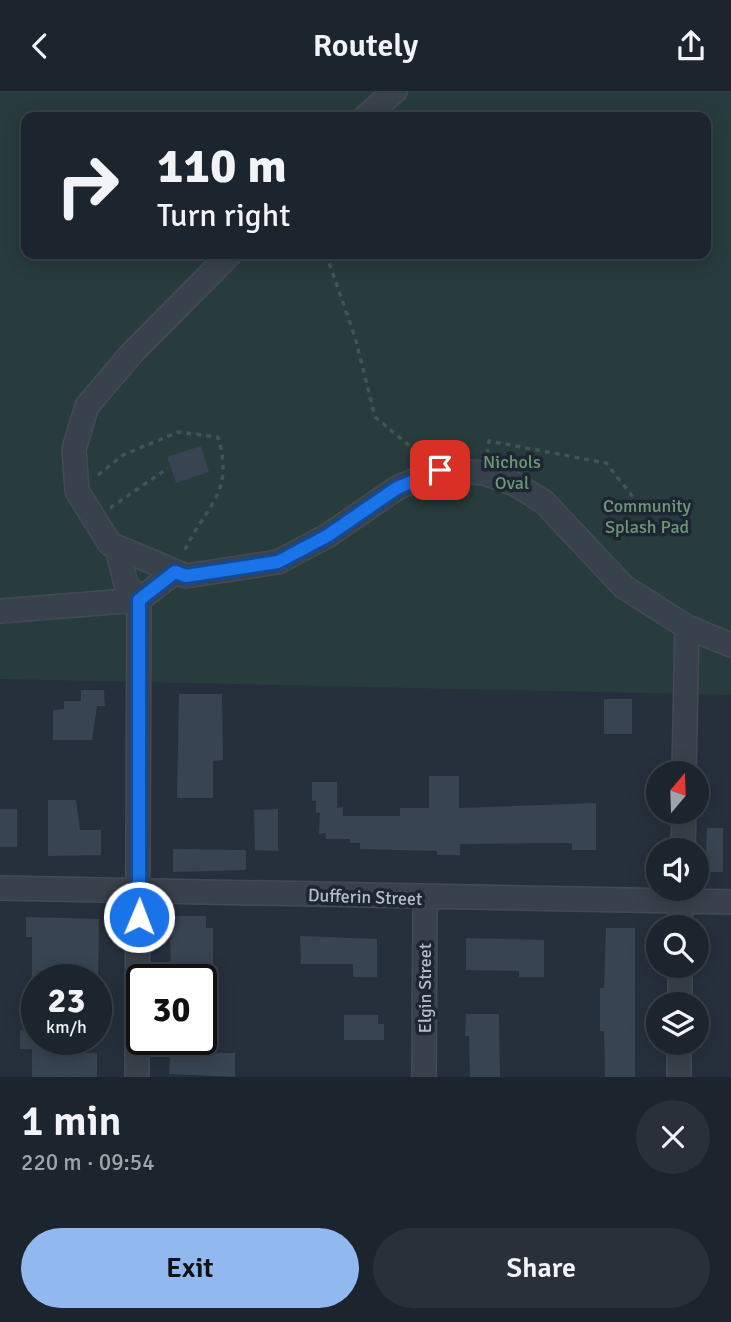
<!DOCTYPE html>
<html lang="en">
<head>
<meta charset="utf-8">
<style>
	:root { --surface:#1c242d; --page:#293039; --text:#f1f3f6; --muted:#a0a4aa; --line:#3a4149; --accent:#91b9f0 }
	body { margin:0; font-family:Signika,sans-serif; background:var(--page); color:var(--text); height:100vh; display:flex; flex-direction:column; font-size:26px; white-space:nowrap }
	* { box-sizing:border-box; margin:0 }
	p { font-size:23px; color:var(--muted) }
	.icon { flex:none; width:38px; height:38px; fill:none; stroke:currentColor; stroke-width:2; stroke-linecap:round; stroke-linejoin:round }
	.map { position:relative; height:986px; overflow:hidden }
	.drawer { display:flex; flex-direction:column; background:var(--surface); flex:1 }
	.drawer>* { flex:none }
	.guide { position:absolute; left:21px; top:21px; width:690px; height:147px; border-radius:14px; box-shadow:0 4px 18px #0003,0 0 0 2px var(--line); background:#1c242d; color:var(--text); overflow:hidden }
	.needle { width:46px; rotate:19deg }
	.tools { position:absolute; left:646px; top:670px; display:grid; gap:14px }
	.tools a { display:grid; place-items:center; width:63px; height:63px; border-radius:50%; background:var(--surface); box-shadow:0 4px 18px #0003,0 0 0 2px var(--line); font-size:35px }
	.speed { position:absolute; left:21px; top:873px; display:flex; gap:14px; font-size:35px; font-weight:700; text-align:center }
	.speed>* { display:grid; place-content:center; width:91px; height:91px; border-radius:50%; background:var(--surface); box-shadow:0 4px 18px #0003,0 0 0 2px var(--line); line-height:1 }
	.speed small { font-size:18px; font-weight:400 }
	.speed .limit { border:4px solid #111; border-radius:10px; background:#fff; color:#111 }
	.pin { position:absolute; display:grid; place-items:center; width:60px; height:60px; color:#fff; margin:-30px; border-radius:14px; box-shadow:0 4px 10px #0006 }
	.me { position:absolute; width:77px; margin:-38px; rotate:1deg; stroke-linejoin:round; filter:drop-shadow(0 0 5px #0008) }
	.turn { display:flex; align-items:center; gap:24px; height:147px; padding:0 21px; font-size:32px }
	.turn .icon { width:91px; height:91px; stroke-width:2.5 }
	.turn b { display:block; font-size:49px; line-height:60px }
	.round { display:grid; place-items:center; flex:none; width:74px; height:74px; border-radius:37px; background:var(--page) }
	.headline { display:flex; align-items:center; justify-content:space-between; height:119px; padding:0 21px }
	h1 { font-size:42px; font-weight:600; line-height:52px }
	.primary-button { display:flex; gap:14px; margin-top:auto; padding:14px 21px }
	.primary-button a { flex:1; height:80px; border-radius:42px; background:var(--accent); color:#111; font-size:28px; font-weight:600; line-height:80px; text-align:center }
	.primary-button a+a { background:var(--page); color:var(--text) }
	header { display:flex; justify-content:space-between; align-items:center; height:91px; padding:0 21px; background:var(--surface); font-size:32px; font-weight:600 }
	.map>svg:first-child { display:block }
	.green { fill:#283b3d; fill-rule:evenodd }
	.building { fill:#384452 }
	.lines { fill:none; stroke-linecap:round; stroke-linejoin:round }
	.minor-casing { stroke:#424b55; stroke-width:26 }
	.path { stroke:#415455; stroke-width:3.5; stroke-dasharray:5 5; stroke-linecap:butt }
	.minor { stroke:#39424c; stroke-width:23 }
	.route-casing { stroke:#114b97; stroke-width:18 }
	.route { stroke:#1a73e8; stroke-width:12 }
	.labels { text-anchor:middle; stroke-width:7; stroke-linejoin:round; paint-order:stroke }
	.park-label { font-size:18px; fill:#6e9776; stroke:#1e2731 }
	.street-label { font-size:18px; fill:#b5bdc7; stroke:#1e2731 }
</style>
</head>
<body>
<header><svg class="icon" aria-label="back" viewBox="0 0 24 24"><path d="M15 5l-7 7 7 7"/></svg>Routely<svg class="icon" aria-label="share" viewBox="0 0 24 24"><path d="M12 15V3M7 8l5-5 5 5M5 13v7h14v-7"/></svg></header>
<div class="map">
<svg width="731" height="986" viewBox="0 0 731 986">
	<rect width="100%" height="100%" fill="#26303c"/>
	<!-- green -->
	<path class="green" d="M 0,0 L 731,0 L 731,604 L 0,588 ZM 26,26 L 705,26 L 705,163 L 26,163 Z"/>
	<!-- building -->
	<path class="building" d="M 201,355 L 209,381 L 176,392 L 167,366 Z
		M 81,599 L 104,599 L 105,615 L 97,615 L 92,649 L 53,649 L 53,619 L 64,618 L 64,610 L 81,610 Z
		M 179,603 L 222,603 L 223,669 L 213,670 L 213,707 L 177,707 Z
		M 604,608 L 632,608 L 632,643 L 604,643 Z
		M 429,685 L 459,685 L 459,717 L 596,712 L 596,759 L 572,759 L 572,752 L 460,753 L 460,764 L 437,764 L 437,760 L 360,758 L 360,752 L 350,752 L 350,748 L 326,748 L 326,742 L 319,743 L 320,722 L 316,722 L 316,710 L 312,710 L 312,691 L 337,691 L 337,717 L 343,716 L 343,725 L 400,725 L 400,717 L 429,717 Z
		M 48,709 L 76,709 L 80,739 L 101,739 L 101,764 L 48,765 Z
		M 0,718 L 17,718 L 17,756 L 0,756 Z
		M 278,718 L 278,760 L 255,759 L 254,719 Z
		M 707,737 L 723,737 L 723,781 L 705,781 Z
		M 173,758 L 246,759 L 246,779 L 173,781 Z
		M 174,825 L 206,825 L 206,837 L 213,837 L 213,889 L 171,889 L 170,829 L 174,829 Z
		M 26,826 L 99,828 L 98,889 L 32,886 L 32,846 L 26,846 Z
		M 606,837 L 635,837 L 635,986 L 605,986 L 604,940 L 600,940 L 600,897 L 604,897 Z
		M 300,845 L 377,848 L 377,886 L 353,886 L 353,873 L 301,873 Z
		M 466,847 L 544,849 L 544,886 L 519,886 L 519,880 L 466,879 Z
		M 201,900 L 217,900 L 217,924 L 201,924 Z
		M 466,923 L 499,923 L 500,986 L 470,986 L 469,945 L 465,945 Z
		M 344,924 L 378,924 L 378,933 L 384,933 L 384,949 L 344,949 Z
		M 20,939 L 37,939 L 37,948 L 55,948 L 55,962 L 97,962 L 97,986 L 32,986 L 32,958 L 20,958 Z
		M 171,948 L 213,948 L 213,962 L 235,962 L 235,986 L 169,983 Z"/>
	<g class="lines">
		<defs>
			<path id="minor" d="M 365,26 L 395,0
				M 230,163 L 131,263 L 87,315 L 74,358 L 77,400 L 110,453 L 186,485 L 278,471 L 327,445 L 397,397 L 440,379 L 484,382 L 515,393 L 544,411 L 624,496 L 687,536 L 731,554
				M 117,457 L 126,493 L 139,509 L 137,986
				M 0,520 L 139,509 L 175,481
				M 684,682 L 687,536
				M 683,760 L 684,721
				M 0,797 L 731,811
				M 680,836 L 682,798
				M 680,914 L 680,875
				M 424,986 L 425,808
				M 679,986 L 679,952"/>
		</defs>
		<!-- minor casing -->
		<use href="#minor" class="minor-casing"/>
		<!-- path -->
		<path class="path" d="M 326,163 L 355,246 L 375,326 L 422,365
			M 487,363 L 489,350 L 606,372 L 633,406
			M 98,384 L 123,364 L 178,341 L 218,346 C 235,405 205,414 184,461
			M 110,417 L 168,377"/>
		<!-- minor -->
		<use href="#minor" class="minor"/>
	</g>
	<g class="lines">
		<defs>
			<path id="route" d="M 139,826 L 139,509 L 175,481 L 186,485 L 278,471 L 327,445 L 397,397 L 440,379"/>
		</defs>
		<!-- route casing -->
		<use href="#route" class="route-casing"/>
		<!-- route -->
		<use href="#route" class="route"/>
	</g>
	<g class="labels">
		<!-- park labels -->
		<g class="park-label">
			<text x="512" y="377">Nichols<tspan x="512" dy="21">Oval</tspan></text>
			<text x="647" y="421">Community<tspan x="647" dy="21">Splash Pad</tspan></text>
		</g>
		<!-- street labels -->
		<g class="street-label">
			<text transform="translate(365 806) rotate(2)" y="6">Dufferin Street</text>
			<text transform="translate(425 897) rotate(-90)" y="6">Elgin Street</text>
		</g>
	</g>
</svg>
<div class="tools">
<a><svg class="needle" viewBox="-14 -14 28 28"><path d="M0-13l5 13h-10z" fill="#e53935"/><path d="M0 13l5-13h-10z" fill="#a0a4aa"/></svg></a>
<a><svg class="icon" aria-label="sound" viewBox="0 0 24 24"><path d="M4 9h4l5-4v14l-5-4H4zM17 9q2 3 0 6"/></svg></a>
<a><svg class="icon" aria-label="search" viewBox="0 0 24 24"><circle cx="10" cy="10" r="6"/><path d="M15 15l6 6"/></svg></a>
<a><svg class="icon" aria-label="layers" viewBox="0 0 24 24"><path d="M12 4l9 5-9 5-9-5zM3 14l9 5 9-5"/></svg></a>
</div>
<div class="speed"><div>23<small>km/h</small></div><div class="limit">30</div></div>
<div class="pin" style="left:440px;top:379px;background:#d93025"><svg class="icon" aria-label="arrive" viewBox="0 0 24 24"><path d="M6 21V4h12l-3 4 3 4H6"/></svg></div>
<svg class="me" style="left:139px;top:826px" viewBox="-20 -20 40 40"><circle r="17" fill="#1a73e8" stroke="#fff" stroke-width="3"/><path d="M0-11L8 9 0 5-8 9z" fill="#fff"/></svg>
<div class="guide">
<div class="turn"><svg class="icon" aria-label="right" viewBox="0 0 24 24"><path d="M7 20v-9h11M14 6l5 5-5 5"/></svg><div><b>110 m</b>Turn right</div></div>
</div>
</div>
<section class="drawer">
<div class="headline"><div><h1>1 min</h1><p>220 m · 09:54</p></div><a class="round"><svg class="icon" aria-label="close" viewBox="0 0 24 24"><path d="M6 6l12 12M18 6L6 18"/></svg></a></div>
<div class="primary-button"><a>Exit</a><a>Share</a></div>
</section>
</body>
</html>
